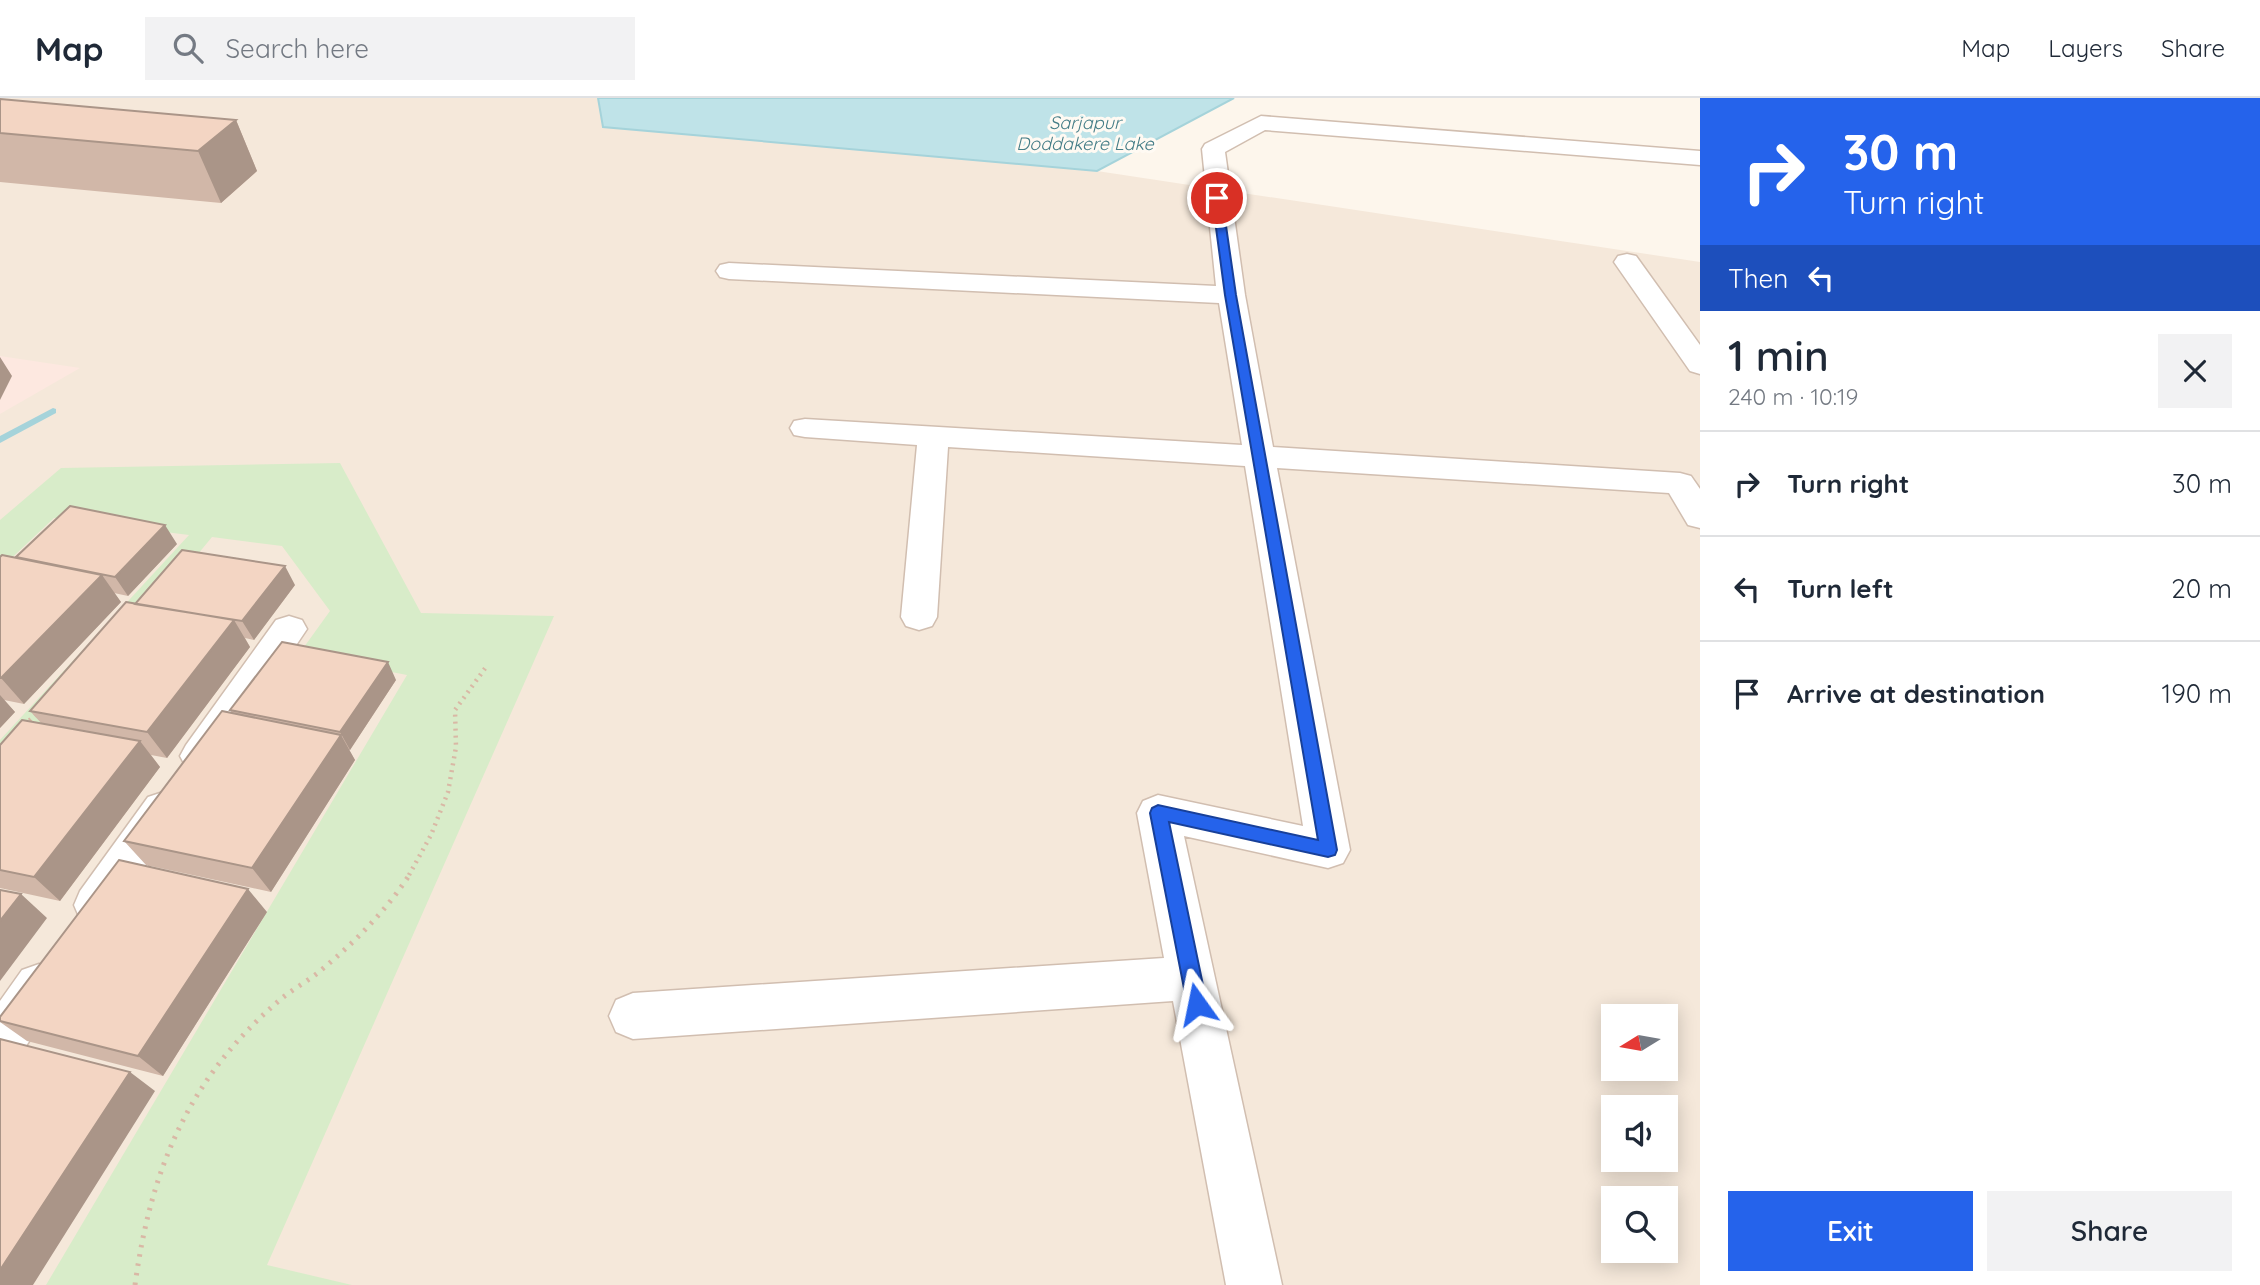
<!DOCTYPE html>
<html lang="en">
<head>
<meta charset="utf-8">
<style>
	:root { --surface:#fff; --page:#f2f2f3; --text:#1f2937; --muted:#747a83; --line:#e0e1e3; --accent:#2563eb }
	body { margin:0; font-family:Quicksand,sans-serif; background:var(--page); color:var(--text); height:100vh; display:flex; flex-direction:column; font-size:26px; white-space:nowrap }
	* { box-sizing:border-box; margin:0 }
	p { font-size:23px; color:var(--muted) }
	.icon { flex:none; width:38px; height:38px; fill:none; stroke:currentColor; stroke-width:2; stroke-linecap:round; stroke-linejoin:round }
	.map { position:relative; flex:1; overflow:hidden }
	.drawer { display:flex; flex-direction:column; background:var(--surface); width:560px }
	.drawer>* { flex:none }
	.hud { background:#2563eb; color:#fff; overflow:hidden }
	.needle { width:46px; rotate:259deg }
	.tools { position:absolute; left:1601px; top:906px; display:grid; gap:14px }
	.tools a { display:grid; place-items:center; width:77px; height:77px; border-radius:0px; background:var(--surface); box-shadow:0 4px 18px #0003; font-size:35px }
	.pin { position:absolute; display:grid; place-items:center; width:60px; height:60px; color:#fff; margin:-30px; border:4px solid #fff; border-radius:50%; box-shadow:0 2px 7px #0007 }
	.me { position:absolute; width:77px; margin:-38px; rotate:348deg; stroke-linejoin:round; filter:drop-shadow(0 0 5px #0008) }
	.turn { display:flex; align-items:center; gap:24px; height:147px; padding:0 28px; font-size:32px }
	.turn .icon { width:91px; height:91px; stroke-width:2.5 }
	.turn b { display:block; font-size:49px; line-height:60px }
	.then { display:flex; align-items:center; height:66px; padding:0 28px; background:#0003; gap:14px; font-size:26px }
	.round { display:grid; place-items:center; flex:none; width:74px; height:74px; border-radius:0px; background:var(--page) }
	.summary { display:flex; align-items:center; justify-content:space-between; height:119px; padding:0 28px }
	h1 { font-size:42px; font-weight:600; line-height:52px }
	.button { display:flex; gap:14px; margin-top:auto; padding:14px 28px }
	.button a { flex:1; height:80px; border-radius:0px; background:var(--accent); color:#fff; font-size:28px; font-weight:600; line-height:80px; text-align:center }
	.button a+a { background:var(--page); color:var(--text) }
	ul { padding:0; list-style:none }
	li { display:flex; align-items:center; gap:21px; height:105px; padding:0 28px; border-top:2px solid var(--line) }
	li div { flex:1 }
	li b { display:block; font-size:26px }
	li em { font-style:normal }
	header { display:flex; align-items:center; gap:42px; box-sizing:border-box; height:98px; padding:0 35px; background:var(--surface); border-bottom:2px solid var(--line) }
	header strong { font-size:33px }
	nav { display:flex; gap:38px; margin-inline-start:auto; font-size:24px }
	.search { width:490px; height:63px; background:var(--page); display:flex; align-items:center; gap:18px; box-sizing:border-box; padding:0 24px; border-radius:0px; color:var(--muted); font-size:26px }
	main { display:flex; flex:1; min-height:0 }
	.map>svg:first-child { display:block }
	.residential { fill:#f5e8da; fill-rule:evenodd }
	.commercial { fill:#fde8e0 }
	.green { fill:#d8ecc9 }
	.water { fill:#bfe3e8; stroke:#a5d3da; stroke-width:2 }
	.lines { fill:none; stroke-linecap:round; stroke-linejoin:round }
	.stream { fill:#a5d3da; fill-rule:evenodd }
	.street-casing { stroke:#d1beb0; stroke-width:3 }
	.path-far1 { stroke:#d9b8a5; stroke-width:4.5; stroke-dasharray:2 5; stroke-linecap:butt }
	.path { stroke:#d9b8a5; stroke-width:5; stroke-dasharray:2.5 7; stroke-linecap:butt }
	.street { fill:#fff; fill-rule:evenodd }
	.wall { fill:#d1b7a8 }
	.shaded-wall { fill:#aa9588 }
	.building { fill:#f3d5c3; stroke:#aa9588; stroke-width:2 }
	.route { fill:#2563eb; stroke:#184099; stroke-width:2 }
	.labels { text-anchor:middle; stroke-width:6; stroke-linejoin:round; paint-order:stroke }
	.far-water-label { font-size:18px; font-style:italic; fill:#437c86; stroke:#fffaf3 }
</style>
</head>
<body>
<header>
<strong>Map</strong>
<div class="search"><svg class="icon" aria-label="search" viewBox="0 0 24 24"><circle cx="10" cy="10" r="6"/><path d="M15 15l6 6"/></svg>Search here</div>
<nav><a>Map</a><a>Layers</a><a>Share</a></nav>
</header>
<main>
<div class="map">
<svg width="1700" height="1187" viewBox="0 0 1700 1187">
	<rect width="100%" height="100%" fill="#fdf6ec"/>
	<!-- residential -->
	<path class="residential" d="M 0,0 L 598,0 L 604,29 L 1097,73 L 1700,164 L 1700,1187 L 0,1187 ZM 1614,919 L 1666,919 L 1666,971 L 1614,971 ZM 1614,1010 L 1666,1010 L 1666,1062 L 1614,1062 ZM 1614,1101 L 1666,1101 L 1666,1153 L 1614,1153 Z"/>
	<!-- commercial -->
	<path class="commercial" d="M 0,258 L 80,270 L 0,316 Z"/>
	<!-- green -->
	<path class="green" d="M 340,365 L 421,515 L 554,518 L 267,1167 L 352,1187 L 46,1187 L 407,577 L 299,556 L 330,513 L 282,448 L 212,439 L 0,696 L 0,642 L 189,437 L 54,420 L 0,471 L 0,422 L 61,370 Z"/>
	<!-- water -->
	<path class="water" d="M 598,0 L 1234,0 L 1097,73 L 603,29 Z"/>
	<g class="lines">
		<!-- stream -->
		<path class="stream" d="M 53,310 L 56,311 L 56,315 L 0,345 L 0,338 Z"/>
		<defs>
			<path id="street" d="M 1261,18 L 1700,53 L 1700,67 L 1265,32 L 1225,54 L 1245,197 L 1273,349 L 1680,375 L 1691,378 L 1700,391 L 1700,430 L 1688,427 L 1669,395 L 1277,370 L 1350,752 L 1343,765 L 1328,770 L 1184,738 L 1282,1187 L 1226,1187 L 1173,903 L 633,941 L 616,934 L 609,918 L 616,902 L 633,895 L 1164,860 L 1137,715 L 1143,703 L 1158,697 L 1303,728 L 1245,368 L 948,349 L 937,519 L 932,528 L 919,532 L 906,528 L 901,519 L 917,347 L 805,339 L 794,337 L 790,330 L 794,323 L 805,321 L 1242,347 L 1219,205 L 729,181 L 720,179 L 716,173 L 720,167 L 729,165 L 1216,188 L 1202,51 L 1205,46 Z
				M 1627,156 L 1636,158 L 1700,247 L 1700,276 L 1690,273 L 1614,164 L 1618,158 Z
				M 289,518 L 302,522 L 307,531 L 214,669 L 200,674 L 186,669 L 180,658 L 186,647 L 276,522 Z
				M 163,694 L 178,699 L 184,711 L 178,723 L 112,821 L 96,827 L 80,821 L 74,807 L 80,793 L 148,699 Z
				M 39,866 L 56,872 L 63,888 L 56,904 L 17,961 L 0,968 L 0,903 L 22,872 Z"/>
		</defs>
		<!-- street casing -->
		<use href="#street" class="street-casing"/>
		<!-- path-far1 -->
		<path class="path-far1" d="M 24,627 L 39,614
			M 409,777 L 431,737 L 448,694 L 456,649 L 455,612 L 486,569"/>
		<!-- path -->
		<path class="path" d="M 135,1187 C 151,1070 189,979 281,901 C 293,891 308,883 320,873 C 354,845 386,813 410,776"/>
		<!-- street -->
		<use href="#street" class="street"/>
	</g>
	<!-- wall -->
	<path class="wall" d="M 0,1 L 236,22 L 257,73 L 221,105 L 0,84 Z
		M 177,446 L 128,498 L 114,495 L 121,504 L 24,606 L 4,602 L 15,614 L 0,630 L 0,459 L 16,460 Z
		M 295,487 L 254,542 L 245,540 L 250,549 L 167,660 L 151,657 L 160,669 L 60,803 L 0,790 L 0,647 L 42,626 L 30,613 L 135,506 Z
		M 396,582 L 350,652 L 349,652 L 355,662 L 271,794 L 146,767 L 124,743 L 232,615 L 230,612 Z
		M 267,814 L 163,978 L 27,943 L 0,924 L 0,919 Z"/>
	<!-- shaded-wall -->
	<path class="shaded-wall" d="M 236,22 L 257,73 L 221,105 L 198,53 Z
		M 0,259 L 12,278 L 0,302 Z
		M 165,427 L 177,446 L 128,498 L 115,479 Z
		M 285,468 L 295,487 L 254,542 L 242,523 Z
		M 102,477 L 121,504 L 24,606 L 1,580 Z
		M 234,522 L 250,549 L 167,660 L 147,634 Z
		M 388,564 L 396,582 L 350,652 L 340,634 Z
		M 0,597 L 15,614 L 0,630 Z
		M 341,637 L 355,662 L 271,794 L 252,770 Z
		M 140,643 L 160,669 L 60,803 L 34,779 Z
		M 248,791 L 267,814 L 163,978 L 138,958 Z
		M 21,796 L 47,820 L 0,883 L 0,823 Z
		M 130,974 L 155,993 L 33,1187 L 0,1187 L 0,1172 Z"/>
	<!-- building -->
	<path class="building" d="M 0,1 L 236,22 L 198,53 L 0,35 Z
		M 70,408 L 165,427 L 115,479 L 16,459 Z
		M 182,452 L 285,468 L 242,523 L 135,506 Z
		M 2,457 L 102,477 L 1,580 L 0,580 L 0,459 Z
		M 126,504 L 234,522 L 147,634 L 30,613 Z
		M 282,544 L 388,564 L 340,634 L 230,612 Z
		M 222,613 L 341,637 L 252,770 L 124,743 Z
		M 22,622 L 140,643 L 34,779 L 0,772 L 0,647 Z
		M 119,762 L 248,791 L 138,958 L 0,923 L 0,919 Z
		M 0,792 L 21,796 L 0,823 Z
		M 0,941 L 130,974 L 0,1172 Z"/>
	<!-- route -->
	<path class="route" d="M 1217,97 L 1222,100 L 1236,197 L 1337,752 L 1335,757 L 1328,759 L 1169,724 L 1207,906 L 1204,912 L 1197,915 L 1190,912 L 1187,906 L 1150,715 L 1152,710 L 1158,707 L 1318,742 L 1225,197 L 1212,100 Z"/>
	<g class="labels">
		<!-- far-water labels -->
		<g class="far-water-label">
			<text x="1085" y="31">Sarjapur<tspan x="1085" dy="21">Doddakere Lake</tspan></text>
		</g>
	</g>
</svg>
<div class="tools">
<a><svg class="needle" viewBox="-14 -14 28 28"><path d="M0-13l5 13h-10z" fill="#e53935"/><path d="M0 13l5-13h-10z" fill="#747a83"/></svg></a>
<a><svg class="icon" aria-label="sound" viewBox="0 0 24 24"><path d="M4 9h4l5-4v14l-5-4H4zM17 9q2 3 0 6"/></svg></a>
<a><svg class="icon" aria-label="search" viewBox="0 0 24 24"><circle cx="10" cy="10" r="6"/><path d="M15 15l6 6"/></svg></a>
</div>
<div class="pin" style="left:1217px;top:100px;background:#d93025"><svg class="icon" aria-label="arrive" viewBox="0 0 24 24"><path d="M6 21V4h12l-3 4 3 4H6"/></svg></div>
<svg class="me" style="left:1197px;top:906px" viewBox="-20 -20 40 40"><path d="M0-17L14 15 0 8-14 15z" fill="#2563eb" stroke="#fff" stroke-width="4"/></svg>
</div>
<section class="drawer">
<div class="hud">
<div class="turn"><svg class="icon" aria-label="right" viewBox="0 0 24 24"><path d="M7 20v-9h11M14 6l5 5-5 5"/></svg><div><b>30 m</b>Turn right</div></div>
<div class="then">Then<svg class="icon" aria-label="left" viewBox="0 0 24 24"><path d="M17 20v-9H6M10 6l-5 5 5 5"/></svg></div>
</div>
<div class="summary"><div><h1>1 min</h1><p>240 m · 10:19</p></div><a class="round"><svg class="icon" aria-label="close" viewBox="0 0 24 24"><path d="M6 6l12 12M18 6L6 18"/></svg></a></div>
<ul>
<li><svg class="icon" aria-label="right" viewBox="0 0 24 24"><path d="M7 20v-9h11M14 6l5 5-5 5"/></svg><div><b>Turn right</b></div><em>30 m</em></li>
<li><svg class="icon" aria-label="left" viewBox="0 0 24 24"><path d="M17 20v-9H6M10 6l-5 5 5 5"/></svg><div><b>Turn left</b></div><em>20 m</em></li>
<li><svg class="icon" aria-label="arrive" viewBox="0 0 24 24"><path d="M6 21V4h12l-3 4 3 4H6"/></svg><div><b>Arrive at destination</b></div><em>190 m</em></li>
</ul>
<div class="button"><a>Exit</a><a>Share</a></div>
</section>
</main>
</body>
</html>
